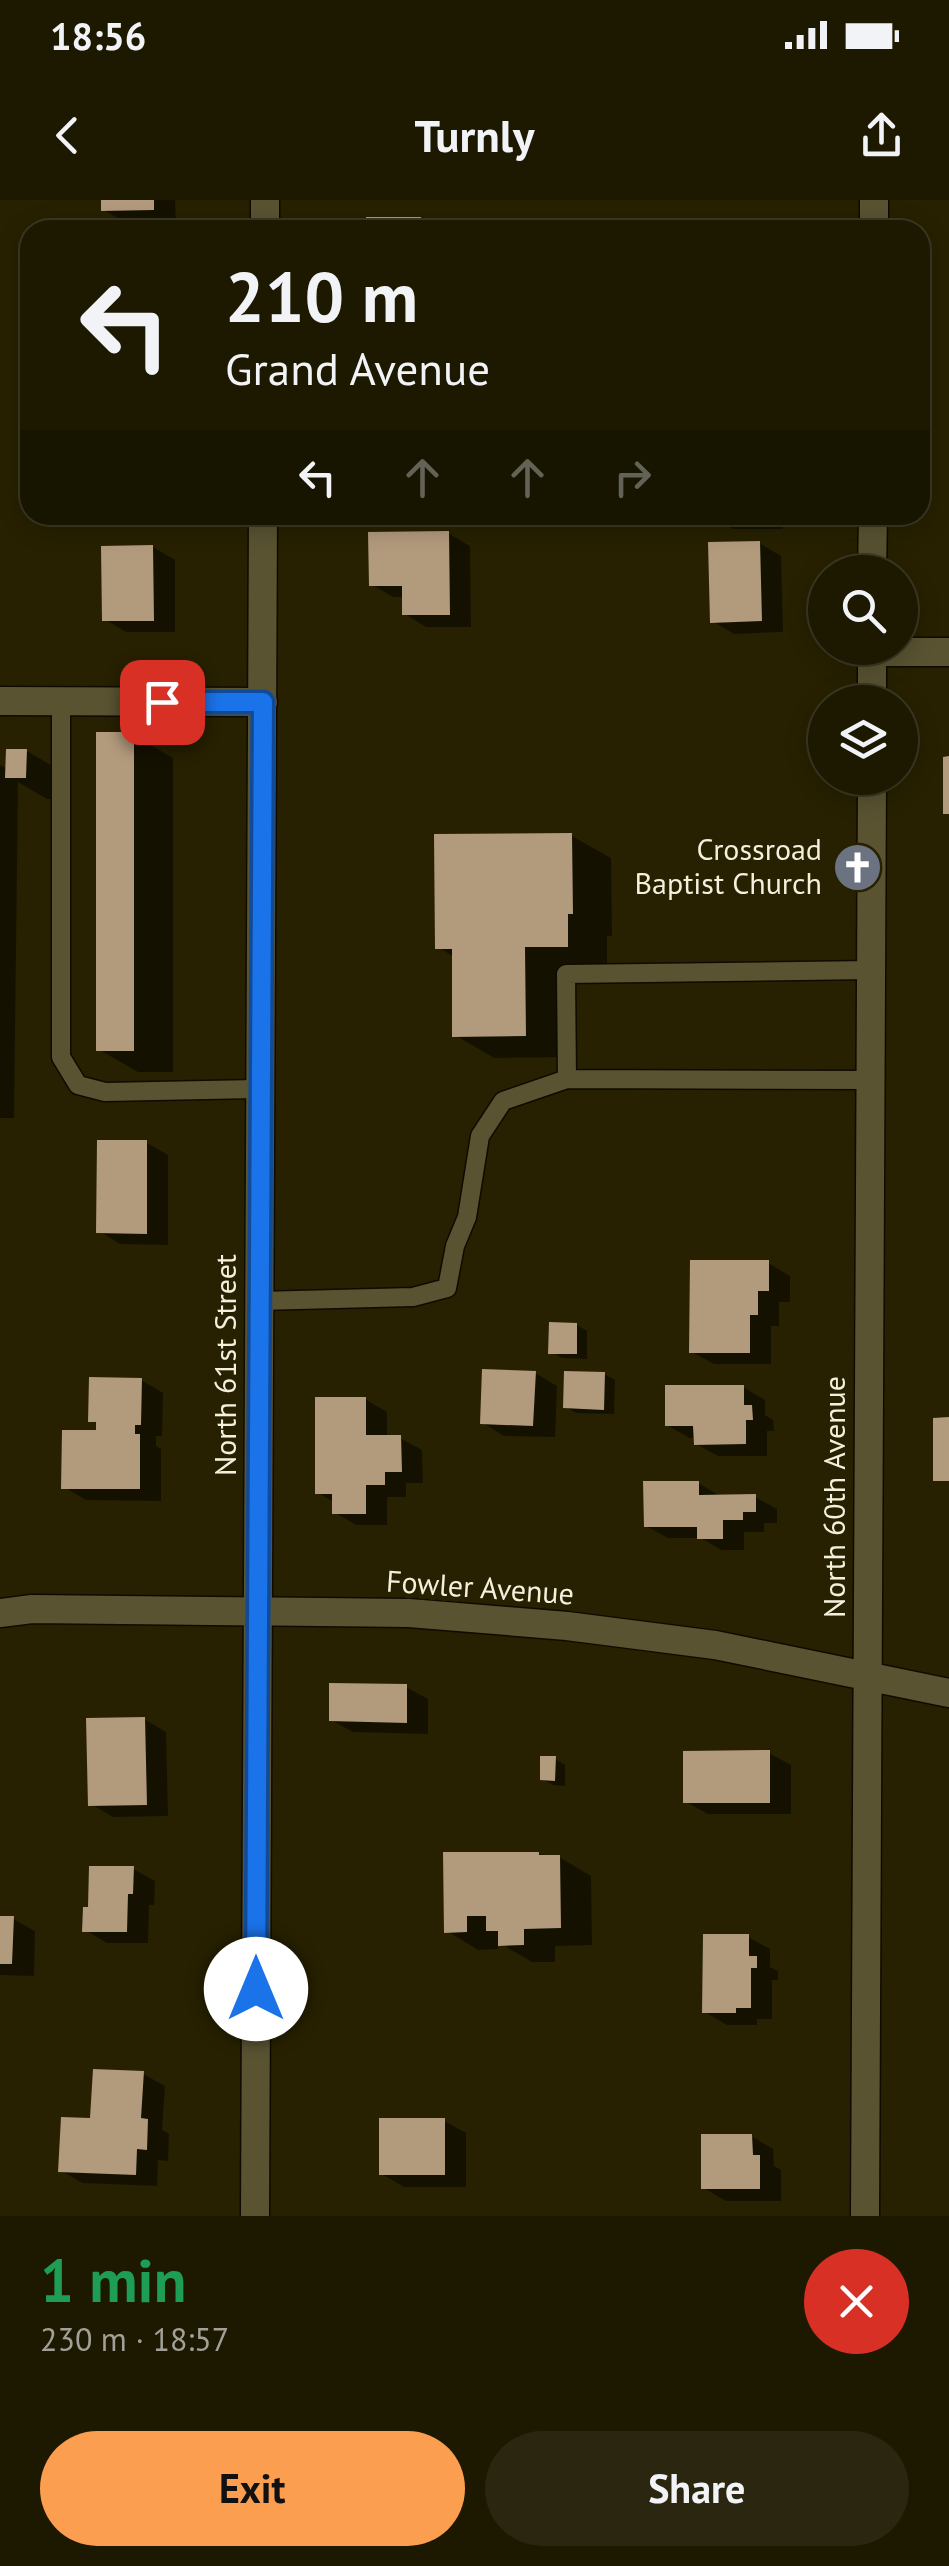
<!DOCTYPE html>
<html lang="en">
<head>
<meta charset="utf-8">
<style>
	:root { --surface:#1d1901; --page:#2a2610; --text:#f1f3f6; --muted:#a0a099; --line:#3b3823; --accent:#fb9e50 }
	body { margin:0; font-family:"PT Sans",sans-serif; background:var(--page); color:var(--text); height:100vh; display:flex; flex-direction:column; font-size:38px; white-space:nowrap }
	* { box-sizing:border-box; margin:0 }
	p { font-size:32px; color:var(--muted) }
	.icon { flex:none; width:55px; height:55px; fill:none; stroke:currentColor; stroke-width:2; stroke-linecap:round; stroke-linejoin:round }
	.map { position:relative; height:2016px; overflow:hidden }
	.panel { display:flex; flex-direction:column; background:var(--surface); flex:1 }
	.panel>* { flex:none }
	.guide { position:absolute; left:20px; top:20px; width:910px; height:305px; border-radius:30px; box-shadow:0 5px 25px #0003,0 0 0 2px var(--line); background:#1d1901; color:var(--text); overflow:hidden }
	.buttons { position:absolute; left:808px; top:355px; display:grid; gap:20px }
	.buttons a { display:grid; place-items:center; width:110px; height:110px; border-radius:50%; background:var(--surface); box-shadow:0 5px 25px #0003,0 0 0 2px var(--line); font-size:50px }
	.pin { position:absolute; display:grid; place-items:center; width:85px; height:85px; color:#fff; margin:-42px; border-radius:20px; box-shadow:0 5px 15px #0006 }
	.me { position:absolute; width:110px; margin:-55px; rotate:0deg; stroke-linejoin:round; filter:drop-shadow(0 0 8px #0008) }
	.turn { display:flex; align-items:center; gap:35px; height:210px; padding:0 40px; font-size:45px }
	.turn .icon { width:130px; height:130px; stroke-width:2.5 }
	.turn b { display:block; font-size:70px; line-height:85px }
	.lanes { display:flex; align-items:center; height:95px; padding:0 40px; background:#0003; justify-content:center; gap:50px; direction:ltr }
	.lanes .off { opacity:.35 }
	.round { display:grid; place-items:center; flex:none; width:105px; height:105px; border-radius:52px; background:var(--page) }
	.summary { display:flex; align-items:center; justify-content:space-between; height:170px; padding:0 40px }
	h1 { font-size:60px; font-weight:600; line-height:75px; color:#1e9e55 }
	.cta { display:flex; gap:20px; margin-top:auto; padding:20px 40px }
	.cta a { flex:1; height:115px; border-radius:60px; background:var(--accent); color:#111; font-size:40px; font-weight:600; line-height:115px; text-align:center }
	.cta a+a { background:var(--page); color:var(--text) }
	.status { display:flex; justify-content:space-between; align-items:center; height:70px; padding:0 50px; background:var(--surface); direction:ltr }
	.status svg { height:28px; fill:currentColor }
	header { display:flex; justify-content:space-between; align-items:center; height:130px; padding:0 40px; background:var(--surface); font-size:45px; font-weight:600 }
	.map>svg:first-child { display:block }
	.shadow { fill:#0007 }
	.building { fill:#b29a7d }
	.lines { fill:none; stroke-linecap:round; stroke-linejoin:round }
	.service-casing { stroke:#0f0b00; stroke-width:21 }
	.minor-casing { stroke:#0f0b00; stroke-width:31 }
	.service { stroke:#595332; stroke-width:18 }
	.minor { stroke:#595332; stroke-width:28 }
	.route-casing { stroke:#114b97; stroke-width:25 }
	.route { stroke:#1a73e8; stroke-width:18 }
	.labels { text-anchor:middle; stroke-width:10; stroke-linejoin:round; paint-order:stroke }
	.poi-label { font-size:30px; fill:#f3f0dd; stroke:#272101; text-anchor:end }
	.street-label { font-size:30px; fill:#f3f0dd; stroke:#272101 }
</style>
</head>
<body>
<div class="status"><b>18:56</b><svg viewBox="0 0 49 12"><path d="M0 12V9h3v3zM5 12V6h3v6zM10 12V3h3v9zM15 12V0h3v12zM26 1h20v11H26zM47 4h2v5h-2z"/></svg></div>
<header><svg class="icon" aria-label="back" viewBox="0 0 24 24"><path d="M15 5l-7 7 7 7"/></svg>Turnly<svg class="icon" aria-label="share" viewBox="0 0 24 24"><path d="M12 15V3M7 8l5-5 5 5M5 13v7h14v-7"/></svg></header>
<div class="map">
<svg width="949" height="2016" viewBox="0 0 949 2016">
	<rect width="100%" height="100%" fill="#272101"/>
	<!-- shadow -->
	<path class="shadow" d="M 103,0 L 175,0 L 176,22 L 125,22 L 103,10 Z
		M 421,20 L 439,30 L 368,30 Z
		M 107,315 L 174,315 L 174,325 L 124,325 Z
		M 378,315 L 438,315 L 438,322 L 388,321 Z
		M 783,315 L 783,329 L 733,329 L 711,316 Z
		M 448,333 L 470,346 L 471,427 L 426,427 L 405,414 L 404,397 L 393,397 L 371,384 Z
		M 759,343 L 781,356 L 783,432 L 734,434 L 712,421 Z
		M 153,347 L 175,360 L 175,432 L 126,432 L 104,419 Z
		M 133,535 L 173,558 L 173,872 L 138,872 L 98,849 Z
		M 27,551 L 66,574 L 65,599 L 47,599 L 18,582 L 14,918 L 0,918 L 0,565 L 8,569 Z
		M 572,636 L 611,658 L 612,736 L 607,736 L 607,769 L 563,769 L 564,857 L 494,858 L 455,835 L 454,757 L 438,747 Z
		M 147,943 L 168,955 L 168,1045 L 120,1044 L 99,1031 Z
		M 768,1063 L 790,1076 L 790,1102 L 779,1102 L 779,1126 L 771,1126 L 771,1164 L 714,1164 L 692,1152 Z
		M 577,1125 L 587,1131 L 587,1159 L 562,1158 L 551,1152 Z
		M 535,1173 L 557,1186 L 555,1237 L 504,1236 L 483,1223 Z
		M 604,1174 L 615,1180 L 614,1214 L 576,1213 L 566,1207 Z
		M 141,1180 L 163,1193 L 162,1236 L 156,1236 L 156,1246 L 161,1249 L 161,1301 L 86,1300 L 64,1287 L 99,1233 L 99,1225 L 91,1220 Z
		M 743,1187 L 765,1200 L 765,1215 L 773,1220 L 774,1231 L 767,1231 L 767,1256 L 718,1256 L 696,1244 L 696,1238 L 689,1238 L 667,1225 Z
		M 365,1199 L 387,1212 L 387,1238 L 400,1238 L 422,1250 L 423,1283 L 406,1283 L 406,1297 L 387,1297 L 387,1325 L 356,1325 L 334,1312 L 334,1302 L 318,1293 Z
		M 698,1283 L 720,1296 L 755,1297 L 777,1309 L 777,1323 L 764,1323 L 764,1332 L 744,1332 L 744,1350 L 721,1350 L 701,1338 L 668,1338 L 646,1326 Z
		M 406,1487 L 428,1499 L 428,1534 L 353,1532 L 331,1520 Z
		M 144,1519 L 166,1532 L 168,1616 L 113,1617 L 91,1604 Z
		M 769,1553 L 791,1565 L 791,1614 L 708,1614 L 686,1602 Z
		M 555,1559 L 565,1565 L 565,1586 L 553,1585 L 542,1579 Z
		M 538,1654 L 559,1657 L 591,1676 L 592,1745 L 555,1746 L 555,1762 L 532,1762 L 498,1742 L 498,1749 L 478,1750 L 447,1731 Z
		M 133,1669 L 155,1681 L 154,1705 L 149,1705 L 148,1743 L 107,1743 L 85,1730 L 90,1709 Z
		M 0,1718 L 13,1719 L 35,1731 L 34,1776 L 0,1775 Z
		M 748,1737 L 770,1749 L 770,1767 L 778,1771 L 778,1780 L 772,1780 L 772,1819 L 757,1819 L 757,1825 L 727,1825 L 705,1812 Z
		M 143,1874 L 165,1886 L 162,1930 L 169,1934 L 168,1961 L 158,1960 L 157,1986 L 83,1983 L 61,1971 L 92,1921 Z
		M 444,1921 L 466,1933 L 466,1987 L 404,1987 L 382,1974 Z
		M 751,1936 L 773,1949 L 774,1966 L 781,1970 L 781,2001 L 726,2001 L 704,1988 Z"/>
	<!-- building -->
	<path class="building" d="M 101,0 L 154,0 L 154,10 L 101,11 Z
		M 366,17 L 421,17 L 421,30 L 366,30 Z
		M 762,23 L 762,30 L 691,30 L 691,26 Z
		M 449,331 L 450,415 L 402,415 L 402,386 L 369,386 L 368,332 Z
		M 760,341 L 762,421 L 710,423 L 708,342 Z
		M 153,345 L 154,421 L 102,421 L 101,346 Z
		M 96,532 L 134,532 L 134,851 L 96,851 Z
		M 6,549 L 27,549 L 26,578 L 5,578 Z
		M 949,556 L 949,614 L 943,614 L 943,557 Z
		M 572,633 L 573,714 L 568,714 L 568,747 L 525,747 L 526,836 L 452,837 L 452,749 L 435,749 L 434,634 Z
		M 97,940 L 147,940 L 147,1034 L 96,1033 Z
		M 690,1060 L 769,1060 L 769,1091 L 758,1091 L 758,1115 L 750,1115 L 750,1153 L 689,1153 Z
		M 549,1122 L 577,1123 L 577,1154 L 548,1154 Z
		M 482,1169 L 536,1171 L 533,1226 L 480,1224 Z
		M 564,1171 L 605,1172 L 604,1210 L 563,1208 Z
		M 89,1177 L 142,1178 L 141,1225 L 135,1225 L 135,1234 L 140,1234 L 140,1289 L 61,1289 L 62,1230 L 96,1230 L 96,1222 L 88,1222 Z
		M 665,1185 L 744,1185 L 744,1205 L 752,1205 L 753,1220 L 746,1220 L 746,1244 L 694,1245 L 693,1226 L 665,1226 Z
		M 315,1197 L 366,1197 L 366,1235 L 401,1235 L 402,1272 L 385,1272 L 385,1285 L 366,1285 L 366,1314 L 332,1314 L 332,1294 L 315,1294 Z
		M 949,1217 L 949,1281 L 933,1281 L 933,1218 Z
		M 643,1281 L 699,1281 L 699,1295 L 756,1294 L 756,1312 L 743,1312 L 743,1320 L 723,1320 L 723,1339 L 697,1339 L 697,1327 L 644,1327 Z
		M 329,1483 L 407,1484 L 407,1523 L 329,1521 Z
		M 145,1517 L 147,1605 L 88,1606 L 86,1518 Z
		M 770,1550 L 770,1603 L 683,1603 L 683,1551 Z
		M 540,1556 L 556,1556 L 555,1581 L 540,1580 Z
		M 443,1652 L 539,1652 L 539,1655 L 560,1655 L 561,1728 L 524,1729 L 524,1745 L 498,1746 L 498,1731 L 486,1731 L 486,1716 L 467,1716 L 467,1732 L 444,1733 Z
		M 89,1666 L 134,1666 L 133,1694 L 128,1694 L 127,1732 L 82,1732 L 83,1707 L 88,1707 Z
		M 0,1716 L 14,1716 L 12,1764 L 0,1764 Z
		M 703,1734 L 749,1734 L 749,1756 L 757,1756 L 757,1768 L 751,1768 L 751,1808 L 736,1808 L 736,1813 L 702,1813 Z
		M 93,1869 L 144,1871 L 141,1918 L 148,1919 L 147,1950 L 137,1949 L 136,1975 L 58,1972 L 61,1917 L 90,1918 Z
		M 379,1918 L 445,1918 L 445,1975 L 379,1975 Z
		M 701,1934 L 752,1934 L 753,1955 L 760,1955 L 760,1989 L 701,1989 Z"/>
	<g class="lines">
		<defs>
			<path id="service" d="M 61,501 L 61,857 L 78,885 L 105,892 L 260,889
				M 567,879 L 870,880
				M 259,1101 L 413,1097 L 447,1088 L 455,1046 L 467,1017 L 480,936 L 503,901 L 567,879 L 566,774 L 871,770"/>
			<path id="minor" d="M 265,30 L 265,0
				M 874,30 L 874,0
				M 872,372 L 873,315
				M 872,452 L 949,452
				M 0,501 L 263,502
				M 872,502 L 872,448
				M 0,1413 L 32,1409 L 409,1413 L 567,1426 L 715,1445 L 949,1493
				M 255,2016 L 263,315
				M 865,2016 L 872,578"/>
		</defs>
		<!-- service casing -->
		<use href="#service" class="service-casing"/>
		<!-- minor casing -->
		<use href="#minor" class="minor-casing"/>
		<!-- service -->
		<use href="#service" class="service"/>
		<!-- minor -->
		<use href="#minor" class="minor"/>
	</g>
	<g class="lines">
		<defs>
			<path id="route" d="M 162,502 L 263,502 L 256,1789"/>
		</defs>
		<!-- route casing -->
		<use href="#route" class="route-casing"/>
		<!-- route -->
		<use href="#route" class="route"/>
	</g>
	<!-- icons -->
	<defs>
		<symbol id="church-disc" viewBox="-11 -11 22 22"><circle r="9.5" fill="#6b7280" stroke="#272101"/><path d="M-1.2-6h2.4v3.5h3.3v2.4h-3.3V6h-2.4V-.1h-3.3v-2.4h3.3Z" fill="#fff"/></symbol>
	</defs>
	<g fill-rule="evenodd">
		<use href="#church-disc" x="830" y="640" width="55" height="55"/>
	</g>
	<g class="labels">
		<!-- poi labels -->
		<g class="poi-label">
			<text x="822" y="660">Crossroad<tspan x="822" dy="34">Baptist Church</tspan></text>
		</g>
		<!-- street labels -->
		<g class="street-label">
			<text transform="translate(226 1165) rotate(-90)" y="10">North 61st Street</text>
			<text transform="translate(835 1297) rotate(-90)" y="10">North 60th Avenue</text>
			<text transform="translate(480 1388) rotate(4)" y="10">Fowler Avenue</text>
		</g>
	</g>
</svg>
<div class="buttons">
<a><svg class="icon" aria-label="search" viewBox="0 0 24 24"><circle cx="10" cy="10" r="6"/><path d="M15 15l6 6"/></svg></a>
<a><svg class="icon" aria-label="layers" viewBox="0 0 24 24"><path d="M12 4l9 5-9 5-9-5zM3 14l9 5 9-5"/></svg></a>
</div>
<div class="pin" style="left:162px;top:502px;background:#d93025"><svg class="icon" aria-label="arrive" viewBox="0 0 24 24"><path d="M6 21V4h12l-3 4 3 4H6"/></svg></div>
<svg class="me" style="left:256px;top:1789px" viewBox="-20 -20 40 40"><circle r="19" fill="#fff"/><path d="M0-13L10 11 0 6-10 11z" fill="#1a73e8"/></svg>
<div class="guide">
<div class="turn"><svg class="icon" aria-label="left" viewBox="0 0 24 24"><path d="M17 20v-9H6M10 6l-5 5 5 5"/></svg><div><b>210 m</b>Grand Avenue</div></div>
<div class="lanes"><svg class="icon" aria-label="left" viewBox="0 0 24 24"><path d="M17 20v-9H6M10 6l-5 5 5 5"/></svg><svg class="icon off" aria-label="ahead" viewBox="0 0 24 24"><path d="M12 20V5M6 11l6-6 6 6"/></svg><svg class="icon off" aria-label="ahead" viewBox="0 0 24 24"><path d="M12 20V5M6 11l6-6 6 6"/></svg><svg class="icon off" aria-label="right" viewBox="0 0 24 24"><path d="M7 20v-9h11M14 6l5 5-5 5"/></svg></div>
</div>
</div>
<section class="panel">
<div class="summary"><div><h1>1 min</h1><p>230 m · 18:57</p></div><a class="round" style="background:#d93025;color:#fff"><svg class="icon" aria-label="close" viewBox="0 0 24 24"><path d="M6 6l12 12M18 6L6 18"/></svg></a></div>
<div class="cta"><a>Exit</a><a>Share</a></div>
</section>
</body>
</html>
